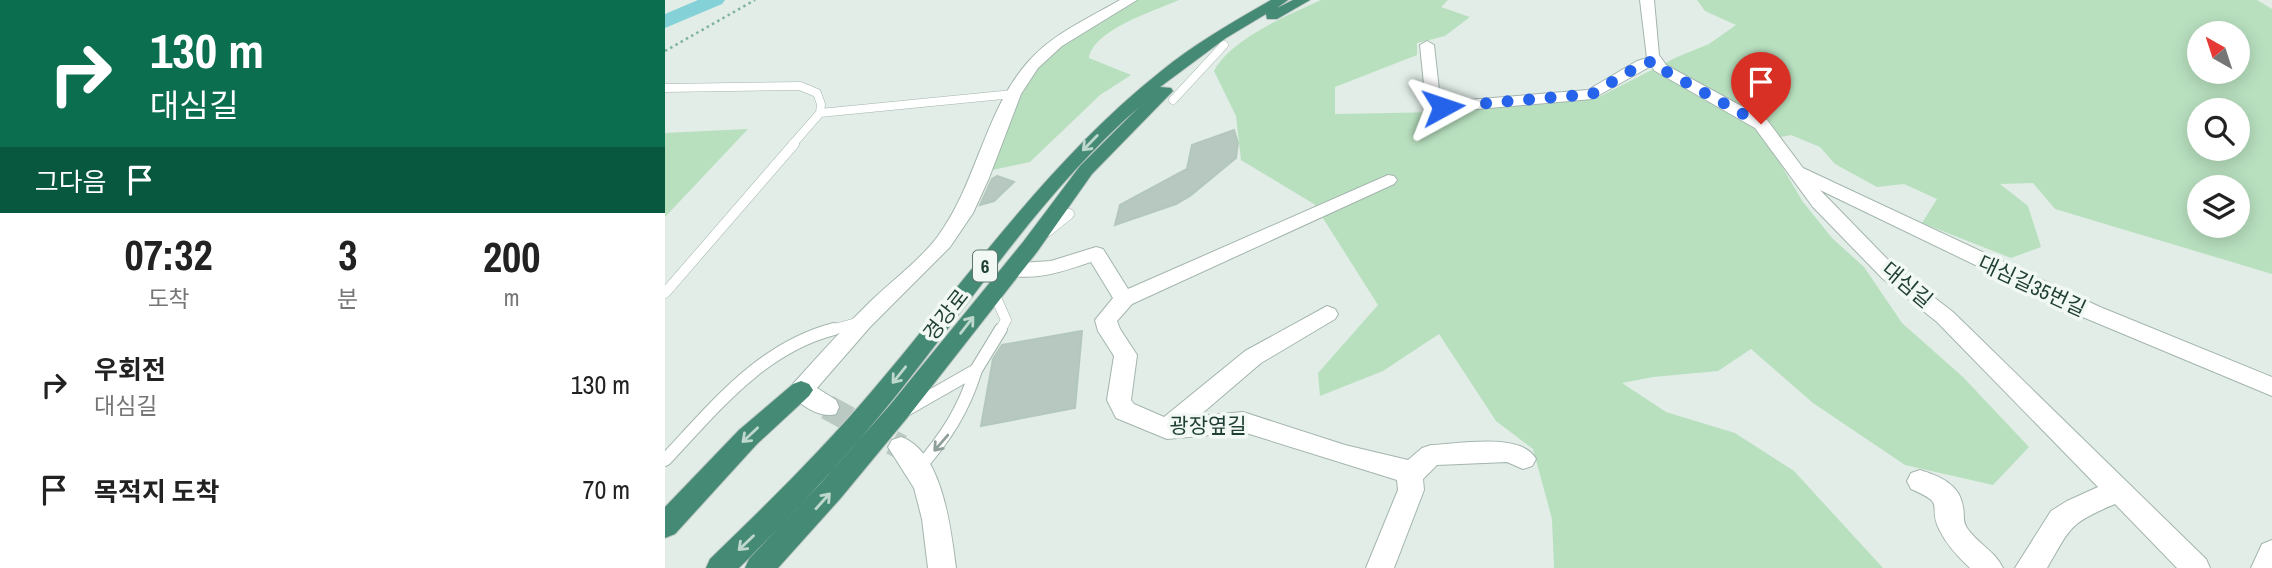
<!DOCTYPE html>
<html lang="ko">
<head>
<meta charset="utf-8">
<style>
	:root { --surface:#fff; --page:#f6f6f6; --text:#222; --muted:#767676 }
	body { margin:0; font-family:"Archivo Narrow","Noto Sans KR",sans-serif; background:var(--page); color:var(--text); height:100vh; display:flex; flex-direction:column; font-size:26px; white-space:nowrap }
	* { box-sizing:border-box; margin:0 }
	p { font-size:23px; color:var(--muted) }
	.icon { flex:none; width:38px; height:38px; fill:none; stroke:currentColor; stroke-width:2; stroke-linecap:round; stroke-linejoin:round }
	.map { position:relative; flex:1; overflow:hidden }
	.side { display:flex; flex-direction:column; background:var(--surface); width:665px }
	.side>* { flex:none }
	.hud { background:#0b6e4f; color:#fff; overflow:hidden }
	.needle { width:46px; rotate:321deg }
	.buttons { position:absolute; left:1522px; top:21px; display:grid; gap:14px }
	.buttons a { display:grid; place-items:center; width:63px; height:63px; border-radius:50%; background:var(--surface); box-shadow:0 4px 18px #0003; font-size:35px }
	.pin { position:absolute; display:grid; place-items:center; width:60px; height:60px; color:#fff; margin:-72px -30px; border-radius:50% 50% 50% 0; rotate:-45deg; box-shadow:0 0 7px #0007 }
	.pin .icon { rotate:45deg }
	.me { position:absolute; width:77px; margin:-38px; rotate:85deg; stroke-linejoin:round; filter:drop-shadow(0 0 5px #0008) }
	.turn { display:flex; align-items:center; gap:24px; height:147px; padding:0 35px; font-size:32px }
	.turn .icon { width:91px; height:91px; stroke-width:2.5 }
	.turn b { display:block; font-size:49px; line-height:60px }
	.then { display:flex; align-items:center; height:66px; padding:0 35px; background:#0003; gap:14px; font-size:26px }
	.eta { display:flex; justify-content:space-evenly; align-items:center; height:119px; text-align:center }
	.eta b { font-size:42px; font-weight:700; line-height:49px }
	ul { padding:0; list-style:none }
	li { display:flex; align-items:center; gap:21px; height:105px; padding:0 35px }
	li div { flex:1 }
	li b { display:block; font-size:26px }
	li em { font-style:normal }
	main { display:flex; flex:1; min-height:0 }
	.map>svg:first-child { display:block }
	.green { fill:#b8e0bf; fill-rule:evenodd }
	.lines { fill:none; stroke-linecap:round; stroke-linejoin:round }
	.river { fill:#84d1d7; fill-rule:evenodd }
	.building { fill:#b6c8bf; stroke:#b3c7bd; stroke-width:2 }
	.minor-tunnel { stroke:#bacac2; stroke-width:25; stroke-dasharray:25 12; stroke-linecap:butt }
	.service-far2-casing { stroke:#a3b5ad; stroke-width:9 }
	.service-far1-casing { stroke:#a3b5ad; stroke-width:11 }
	.service-casing { stroke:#a3b5ad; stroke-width:14 }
	.minor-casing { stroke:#a3b5ad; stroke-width:2 }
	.trunk-casing { stroke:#c0c9c6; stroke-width:2 }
	.path { stroke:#7eb39e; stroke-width:2.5; stroke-dasharray:2.5 3.5; stroke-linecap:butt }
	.service-far2 { stroke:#fff; stroke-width:8 }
	.service-far1 { stroke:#fff; stroke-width:10 }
	.service { stroke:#fff; stroke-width:12 }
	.minor { fill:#fff; fill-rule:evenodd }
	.trunk { fill:#458a74; fill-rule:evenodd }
	.oneway { stroke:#bed8ce }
	.oneway2 { stroke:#8f9f9a }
	.route { stroke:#2563eb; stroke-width:12; stroke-dasharray:0 21.6 }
	.labels { text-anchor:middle; stroke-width:7; stroke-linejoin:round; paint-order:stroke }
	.shield { fill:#f2f9f5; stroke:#5e776e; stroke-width:2 }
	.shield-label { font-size:19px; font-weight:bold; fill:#1f3f34 }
	.street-label { font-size:21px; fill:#1f3f34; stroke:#f2f9f5 }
</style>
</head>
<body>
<main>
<section class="side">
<div class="hud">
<div class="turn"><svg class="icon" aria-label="right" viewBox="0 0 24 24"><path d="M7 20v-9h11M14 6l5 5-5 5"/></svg><div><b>130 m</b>대심길</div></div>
<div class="then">그다음<svg class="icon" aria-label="arrive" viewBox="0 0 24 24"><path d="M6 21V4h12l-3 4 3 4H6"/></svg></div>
</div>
<div class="eta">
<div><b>07:32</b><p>도착</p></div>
<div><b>3</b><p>분</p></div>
<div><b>200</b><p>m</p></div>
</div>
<ul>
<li><svg class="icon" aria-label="right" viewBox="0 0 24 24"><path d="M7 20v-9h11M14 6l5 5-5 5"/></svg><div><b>우회전</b><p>대심길</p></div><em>130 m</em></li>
<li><svg class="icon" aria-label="arrive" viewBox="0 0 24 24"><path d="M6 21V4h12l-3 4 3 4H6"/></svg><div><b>목적지 도착</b></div><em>70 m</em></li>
</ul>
</section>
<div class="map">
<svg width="1607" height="568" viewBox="0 0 1607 568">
	<rect width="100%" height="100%" fill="#e1ede6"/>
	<!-- green -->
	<path class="green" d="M 471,0 L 514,0 C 489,11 428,30 424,58 L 466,75 L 435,95 L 365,162 L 309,174 L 370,69 L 405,38 Z
		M 656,0 L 783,0 L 776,7 L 805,17 L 780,36 L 752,43 L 752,55 L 670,87 L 670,114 L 779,112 L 930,99 L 1012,57 L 1044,44 L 1071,25 L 1040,11 L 1032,0 L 1592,0 L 1607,9 L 1607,274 L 1390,209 L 1368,183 L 1335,184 L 1363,206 L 1376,247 L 1346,258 L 1257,223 L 1272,199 L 1239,184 L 1212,187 L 1170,164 L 1155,147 L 1126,135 L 1101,140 L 1138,202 L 1167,238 L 1199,267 L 1237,323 L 1298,377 L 1364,447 L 1328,485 L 1240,465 L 1148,403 L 1086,349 L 1053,371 L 988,377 L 957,383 L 1001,412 L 1070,433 L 1129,471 L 1218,568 L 889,568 L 887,519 L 868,449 L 831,421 L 774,334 L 718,371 L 655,396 L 653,373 L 713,305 L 649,204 L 576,160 L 571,116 L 549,71 C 566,39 623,15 656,0 ZM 1535,33 L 1573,33 L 1573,72 L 1535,72 ZM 1535,110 L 1573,110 L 1573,149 L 1535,149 ZM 1535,187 L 1573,187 L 1573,226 L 1535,226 Z
		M 83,129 L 0,217 L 0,133 Z"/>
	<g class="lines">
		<!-- river -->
		<path class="river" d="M 33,0 L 60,0 L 57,4 L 0,28 L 0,14 Z"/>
	</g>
	<!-- building -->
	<path class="building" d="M 569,130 L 573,143 L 571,158 L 525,196 L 511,204 L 450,225 L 455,205 L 522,169 L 527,145 Z
		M 332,176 L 349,182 L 329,201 L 315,205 L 327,179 Z
		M 417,331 L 410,408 L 316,426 L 328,359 L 337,345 Z"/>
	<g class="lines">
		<!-- minor-tunnel -->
		<path class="minor-tunnel" d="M 162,407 L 236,447"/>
		<defs>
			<path id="service-far2" d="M 0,88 L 135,86 L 152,93 L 156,104 L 155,113
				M 508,100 L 559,45
				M 127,145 L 155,113 L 348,94"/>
			<path id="service-far1" d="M 383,231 L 404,214
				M 328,291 L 341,320 L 335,331
				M 0,293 L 129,144
				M 163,331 L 195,322"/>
			<path id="service" d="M 241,410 L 311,370 L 336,329
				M 0,460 C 50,407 96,348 169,329
				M 254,468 C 281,437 299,409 311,370"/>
			<path id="minor" d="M 455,0 L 472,0 L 397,46 L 373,68 L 356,94 L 324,178 L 308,213 L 285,247 L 205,327 L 152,388 L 171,400 L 174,407 L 171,414 C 155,419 132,404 124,390 L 128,384 C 154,355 180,326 208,299 C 229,279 256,259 273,236 C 312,183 320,110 363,62 C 387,34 424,18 455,0 Z
				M 975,0 L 989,0 L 994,55 L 1001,65 L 1102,120 L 1138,168 L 1435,307 L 1607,377 L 1607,396 L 1420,318 L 1155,190 L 1231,268 L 1288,312 L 1541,559 L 1545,568 L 1512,568 L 1450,504 C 1403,524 1406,527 1382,568 L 1350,568 L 1386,511 L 1402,501 L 1433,487 L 1272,322 L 1217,278 L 1148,207 L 1090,128 L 990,71 L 986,66 L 927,99 L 778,112 L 763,107 L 761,104 L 755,45 L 762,41 L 769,45 L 775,99 L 779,102 L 923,90 L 972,61 L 982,58 Z
				M 723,175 L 729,176 L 732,180 L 729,184 L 467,304 L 452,321 L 455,329 L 472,355 L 466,400 L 469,404 L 499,417 L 580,351 L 662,306 L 670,309 L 673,314 L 670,319 L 596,363 L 534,416 L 578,412 L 680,445 L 743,460 L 757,448 L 766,445 C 793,444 857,432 871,459 L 867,466 L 858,469 L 842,462 L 772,465 L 758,479 L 759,490 L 729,568 L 701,568 L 733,490 L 732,480 L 578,432 L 502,439 L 451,418 L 442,400 L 449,356 L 433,331 L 430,320 L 448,298 L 426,262 C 399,271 369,282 340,274 L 337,269 L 340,264 L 386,261 L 431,247 L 438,249 L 463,289 Z
				M 236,437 C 278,451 286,531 291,568 L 263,568 L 257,519 L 249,488 L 223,447 L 227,440 Z
				M 1255,470 C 1274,476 1295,484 1298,507 C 1300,515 1297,520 1302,528 C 1312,543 1330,551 1338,568 L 1305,568 C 1292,556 1282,545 1274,529 C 1262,504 1283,505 1246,489 L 1242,481 L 1246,473 Z
				M 1607,540 L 1607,568 L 1586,568 L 1597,544 Z"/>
			<path id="trunk" d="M 606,0 L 623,0 L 612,8 L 628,0 L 645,0 L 612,19 L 602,19 L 601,14 L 561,38 L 495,87 L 506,88 L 508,91 L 427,174 L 372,252 L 242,418 L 175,499 L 113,568 L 80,568 L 84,559 L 156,483 L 225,405 L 358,242 L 415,166 L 474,107 C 383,187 316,288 241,383 C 190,448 133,509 74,568 L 41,568 L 45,559 C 101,505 157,450 207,391 C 300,282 382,162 495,72 C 529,44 568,22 606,0 Z
				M 136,381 L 144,384 L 148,390 L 144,396 L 92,444 L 10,534 L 0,538 L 0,507 L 74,430 L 128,384 Z"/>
		</defs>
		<!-- service-far2 casing -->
		<use href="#service-far2" class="service-far2-casing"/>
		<!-- service-far1 casing -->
		<use href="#service-far1" class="service-far1-casing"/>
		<!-- service casing -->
		<use href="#service" class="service-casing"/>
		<!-- minor casing -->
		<use href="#minor" class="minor-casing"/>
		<!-- trunk casing -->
		<use href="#trunk" class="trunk-casing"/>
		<!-- path -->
		<path class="path" d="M 0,51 L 90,0"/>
		<!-- service-far2 -->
		<use href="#service-far2" class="service-far2"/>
		<!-- service-far1 -->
		<use href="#service-far1" class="service-far1"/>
		<!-- service -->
		<use href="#service" class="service"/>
		<!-- minor -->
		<use href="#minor" class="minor"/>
		<!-- trunk -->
		<use href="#trunk" class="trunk"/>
	</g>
	<!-- one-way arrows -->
	<defs><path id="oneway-shaft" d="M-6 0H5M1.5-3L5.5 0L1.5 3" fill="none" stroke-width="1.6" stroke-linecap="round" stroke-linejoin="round" transform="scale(1.75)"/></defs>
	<g class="oneway">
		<use href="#oneway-shaft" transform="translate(425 143) rotate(134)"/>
		<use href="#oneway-shaft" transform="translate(302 325) rotate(-52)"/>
		<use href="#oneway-shaft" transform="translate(234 375) rotate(129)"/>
		<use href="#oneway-shaft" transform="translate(85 435) rotate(137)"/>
		<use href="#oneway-shaft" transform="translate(158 501) rotate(-48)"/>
		<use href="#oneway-shaft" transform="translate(81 543) rotate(136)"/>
	</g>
	<use class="oneway2" href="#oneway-shaft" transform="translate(276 443) rotate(131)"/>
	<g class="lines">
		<!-- route -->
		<path class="route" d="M 778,107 L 927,94 L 977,64 L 989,61 L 995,68 L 1096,124"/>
	</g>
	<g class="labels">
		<!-- shield labels -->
		<rect class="shield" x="308" y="250.5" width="24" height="31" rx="5"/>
		<g class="shield-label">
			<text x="320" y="273">6</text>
		</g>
		<!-- street labels -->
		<g class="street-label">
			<text transform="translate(1242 285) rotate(40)" y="7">대심길</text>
			<text transform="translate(1367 286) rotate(25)" y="7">대심길35번길</text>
			<text transform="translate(281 315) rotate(-52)" y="7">경강로</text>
			<text x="543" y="433">광장옆길</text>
		</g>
	</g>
</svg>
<div class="buttons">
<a><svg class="needle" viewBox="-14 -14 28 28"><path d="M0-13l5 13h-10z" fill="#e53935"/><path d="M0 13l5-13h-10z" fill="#767676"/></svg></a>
<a><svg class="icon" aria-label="search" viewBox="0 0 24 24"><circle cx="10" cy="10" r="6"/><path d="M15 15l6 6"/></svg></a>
<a><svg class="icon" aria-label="layers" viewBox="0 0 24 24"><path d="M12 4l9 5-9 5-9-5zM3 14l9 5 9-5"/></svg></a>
</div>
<div class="pin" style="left:1096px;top:124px;background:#d93025"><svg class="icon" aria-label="arrive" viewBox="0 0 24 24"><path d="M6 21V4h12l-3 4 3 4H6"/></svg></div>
<svg class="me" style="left:778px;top:107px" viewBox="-20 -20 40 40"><path d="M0-17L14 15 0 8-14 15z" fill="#2563eb" stroke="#fff" stroke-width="4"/></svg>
</div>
</main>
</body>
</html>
